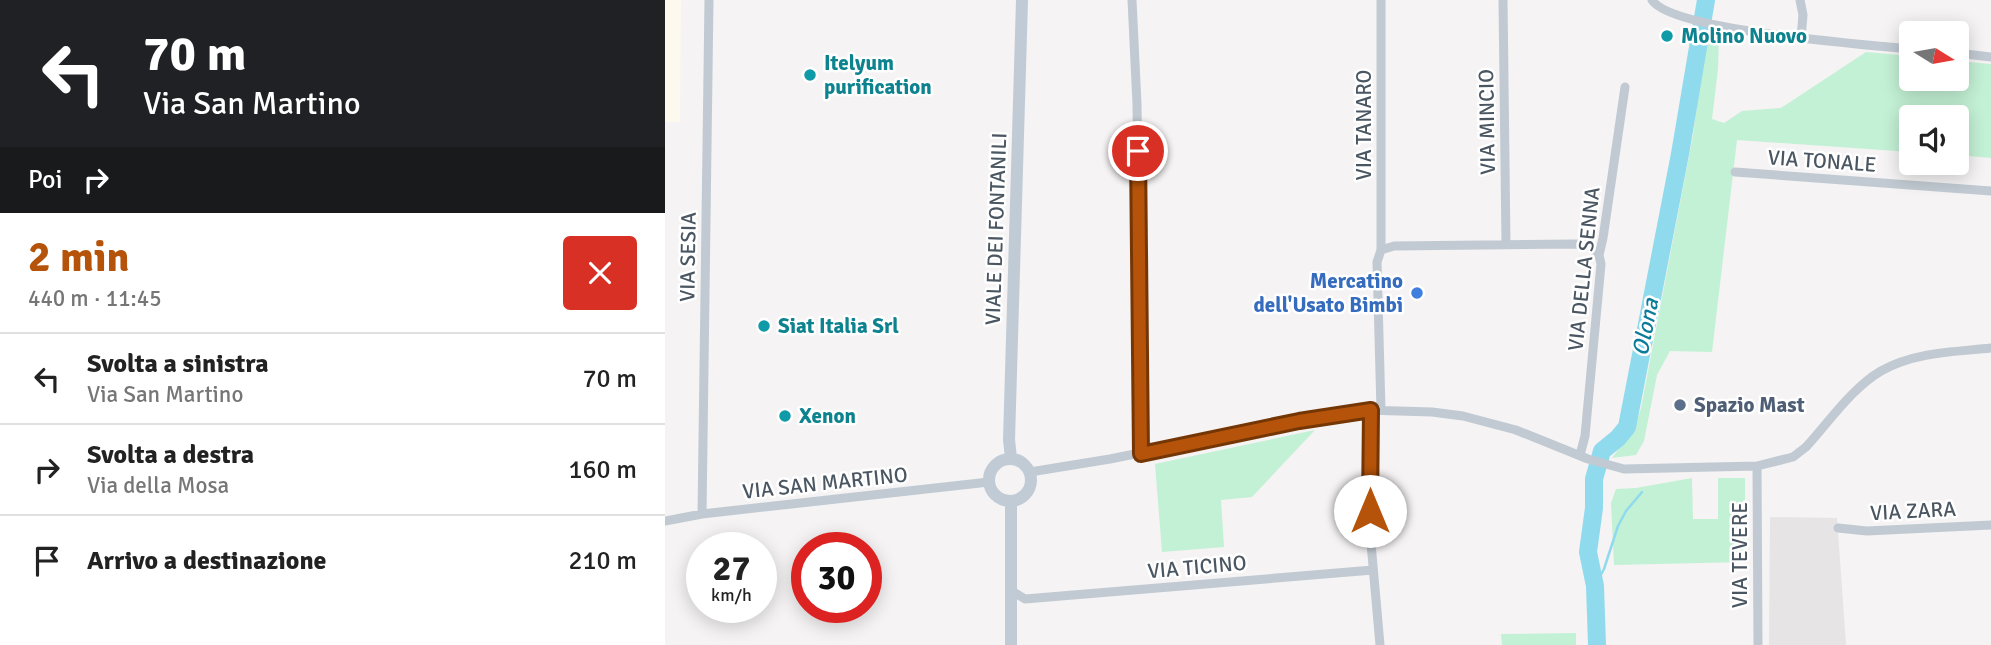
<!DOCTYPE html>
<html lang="it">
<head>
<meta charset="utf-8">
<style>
	:root { --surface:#fff; --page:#f2f2f2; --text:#222; --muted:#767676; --line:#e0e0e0; --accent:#b45309 }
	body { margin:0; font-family:Signika,sans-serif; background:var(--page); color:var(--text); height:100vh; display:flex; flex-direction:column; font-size:26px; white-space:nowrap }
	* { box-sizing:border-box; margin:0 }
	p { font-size:23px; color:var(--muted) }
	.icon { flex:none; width:38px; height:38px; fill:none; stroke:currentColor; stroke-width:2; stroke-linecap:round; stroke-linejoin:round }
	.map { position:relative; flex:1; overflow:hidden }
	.sheet { display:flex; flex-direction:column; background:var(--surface); width:665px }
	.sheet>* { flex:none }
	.hud { background:#202124; color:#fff; overflow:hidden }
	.needle { width:46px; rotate:101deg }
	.buttons { position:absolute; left:1234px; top:21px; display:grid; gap:14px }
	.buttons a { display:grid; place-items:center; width:70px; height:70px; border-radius:7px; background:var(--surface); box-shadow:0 4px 18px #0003; font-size:35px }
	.speed { position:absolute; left:21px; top:532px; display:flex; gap:14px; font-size:35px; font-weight:700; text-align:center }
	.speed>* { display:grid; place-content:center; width:91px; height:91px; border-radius:50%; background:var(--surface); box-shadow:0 4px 18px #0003; line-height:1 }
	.speed small { font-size:18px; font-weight:400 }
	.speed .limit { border:10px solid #d22; background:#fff; color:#111 }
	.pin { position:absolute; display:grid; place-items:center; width:60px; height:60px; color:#fff; margin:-30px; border:4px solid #fff; border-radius:50%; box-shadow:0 2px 7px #0007 }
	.me { position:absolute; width:77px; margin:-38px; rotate:0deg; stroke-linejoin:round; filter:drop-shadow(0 0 5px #0008) }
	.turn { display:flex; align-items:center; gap:24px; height:147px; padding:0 28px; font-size:32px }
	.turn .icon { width:91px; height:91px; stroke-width:2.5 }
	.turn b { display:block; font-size:49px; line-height:60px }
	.then { display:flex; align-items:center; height:66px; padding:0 28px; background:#0003; gap:14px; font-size:26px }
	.round { display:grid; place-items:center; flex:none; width:74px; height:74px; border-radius:7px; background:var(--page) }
	.head { display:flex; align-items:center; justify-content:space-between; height:119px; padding:0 28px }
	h1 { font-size:42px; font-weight:700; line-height:52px; color:var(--accent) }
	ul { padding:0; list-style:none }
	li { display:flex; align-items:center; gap:21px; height:91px; padding:0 28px; border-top:2px solid var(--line) }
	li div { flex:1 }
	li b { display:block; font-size:26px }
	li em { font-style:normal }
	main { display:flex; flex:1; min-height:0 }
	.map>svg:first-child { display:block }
	.commercial { fill:#fdf9ef }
	.education { fill:#e6e4e5 }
	.green { fill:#c3f1d5 }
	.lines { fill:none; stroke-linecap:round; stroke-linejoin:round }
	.stream { stroke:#90daee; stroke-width:2.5 }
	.river { stroke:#90daee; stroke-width:18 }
	.street { stroke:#c1cad2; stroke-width:9 }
	.secondary { stroke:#c1cbd6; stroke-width:12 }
	.route-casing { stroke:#753606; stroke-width:18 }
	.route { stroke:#b45309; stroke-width:12 }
	.culture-dot { fill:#0f9aa8; stroke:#fff; stroke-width:2.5 }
	.shop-dot { fill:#3f7fe0; stroke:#fff; stroke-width:2.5 }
	.service-dot { fill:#5c6f8a; stroke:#fff; stroke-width:2.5 }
	.labels { text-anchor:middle; stroke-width:5; stroke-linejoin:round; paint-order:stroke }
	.culture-label { font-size:21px; font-weight:bold; fill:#0d838f; stroke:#fff; text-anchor:start }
	.street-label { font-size:21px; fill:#4a5661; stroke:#fff }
	.shop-label { font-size:21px; font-weight:bold; fill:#366cbe; stroke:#fff; text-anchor:end }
	.service-label { font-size:21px; font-weight:bold; fill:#4e5e75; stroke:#fff; text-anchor:start }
	.water-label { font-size:23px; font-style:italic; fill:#0c7c9b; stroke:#fff }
</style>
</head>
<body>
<main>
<section class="sheet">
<div class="hud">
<div class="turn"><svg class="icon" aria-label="left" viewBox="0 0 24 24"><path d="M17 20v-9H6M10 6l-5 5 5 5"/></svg><div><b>70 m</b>Via San Martino</div></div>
<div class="then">Poi<svg class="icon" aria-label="right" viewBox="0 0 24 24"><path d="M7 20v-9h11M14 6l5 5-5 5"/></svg></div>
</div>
<div class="head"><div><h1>2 min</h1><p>440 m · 11:45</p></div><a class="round" style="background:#d93025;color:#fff"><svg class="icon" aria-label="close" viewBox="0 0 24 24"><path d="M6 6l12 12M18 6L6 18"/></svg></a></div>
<ul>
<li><svg class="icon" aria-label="left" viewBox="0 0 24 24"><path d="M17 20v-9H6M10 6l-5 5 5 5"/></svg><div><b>Svolta a sinistra</b><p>Via San Martino</p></div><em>70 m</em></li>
<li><svg class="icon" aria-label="right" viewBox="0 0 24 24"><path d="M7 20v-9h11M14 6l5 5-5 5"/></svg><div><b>Svolta a destra</b><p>Via della Mosa</p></div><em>160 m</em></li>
<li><svg class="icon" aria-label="arrive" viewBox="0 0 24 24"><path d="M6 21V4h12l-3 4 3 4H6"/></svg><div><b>Arrivo a destinazione</b></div><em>210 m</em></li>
</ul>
</section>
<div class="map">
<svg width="1326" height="645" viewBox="0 0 1326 645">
	<rect width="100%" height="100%" fill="#f5f3f3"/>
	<!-- commercial -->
	<path class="commercial" d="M 0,0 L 16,0 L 15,122 L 0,122 Z"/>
	<!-- education -->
	<path class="education" d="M 1105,517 L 1172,518 L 1181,645 L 1104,645 Z"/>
	<!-- green -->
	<path class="green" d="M 1042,30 L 1054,31 L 1053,69 L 1047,119 L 1059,123 L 1077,111 L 1116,108 L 1201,52 L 1246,56 L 1246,79 L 1292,79 L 1292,61 L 1326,64 L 1326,158 L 1292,155 L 1292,117 L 1246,117 L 1246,152 L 1072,140 L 1047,352 L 1005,351 L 992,375 L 979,441 L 971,455 L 947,458 L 970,427 L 976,408 L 1028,135 Z
		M 650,430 L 587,497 L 556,500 L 559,547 L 497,552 L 490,464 Z
		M 1027,478 L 1028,519 L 1053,519 L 1053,478 L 1080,478 L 1080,562 L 949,565 L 946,503 L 951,489 L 971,488 Z
		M 911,633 L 911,645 L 837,645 L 836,634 Z"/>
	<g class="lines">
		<!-- stream -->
		<path class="stream" d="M 930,586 L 939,569 L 953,526 L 961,511 L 977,492"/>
		<!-- river -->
		<path class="river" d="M 932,645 L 930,586 L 923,552 L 929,508 L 929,479 L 937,451 L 953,438 L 962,427 L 1015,154 L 1041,0"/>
		<!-- street -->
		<path class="street" d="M 467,0 L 472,104 L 476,454
			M 716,0 L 716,250
			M 838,0 L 841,244
			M 987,0 C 1006,31 1204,45 1246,49
			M 1135,0 L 1138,15 L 1136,38
			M 1292,53 L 1326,57
			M 1070,172 L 1326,191
			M 706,410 L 705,532 L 715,645
			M 716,410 L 712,262 L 716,250 L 729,246 L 911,244 L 924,246 L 934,255
			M 915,455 L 920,436 L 936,264 L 934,255 L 938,238 L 960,87
			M 1092,466 L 1093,645
			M 365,472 L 445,459 L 634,421 L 700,410 L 767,412 L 798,416 L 851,430 L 923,459 L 959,469 L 1092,466 L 1128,457 L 1141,447 C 1163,423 1188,387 1216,371 C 1249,352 1289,352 1326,348
			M 37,514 L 44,0
			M 0,521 L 37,514 L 324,482
			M 1173,528 L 1202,531 L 1326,525
			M 345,590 L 360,599 L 708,570"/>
		<!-- secondary -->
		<path class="secondary" d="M 346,458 L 344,440 L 357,0
			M324 480a21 21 0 1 1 42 0a21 21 0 1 1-42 0Z
			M 346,501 L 346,645"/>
	</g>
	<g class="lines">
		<defs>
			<path id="route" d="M 473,151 L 476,454 L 634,421 L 706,410 L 705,511"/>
		</defs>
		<!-- route casing -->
		<use href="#route" class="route-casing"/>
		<!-- route -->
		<use href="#route" class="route"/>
	</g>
	<!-- markers -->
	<g class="culture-dot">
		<circle cx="1002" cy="36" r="7"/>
		<circle cx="145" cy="75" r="7"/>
		<circle cx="99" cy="326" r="7"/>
		<circle cx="120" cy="416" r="7"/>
	</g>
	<circle class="shop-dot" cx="752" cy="293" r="7"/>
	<circle class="service-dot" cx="1015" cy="405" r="7"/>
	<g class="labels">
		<!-- culture labels -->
		<g class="culture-label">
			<text x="1016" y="43">Molino Nuovo</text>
			<text x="159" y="70">Itelyum<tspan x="159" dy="24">purification</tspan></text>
			<text x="113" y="333">Siat Italia Srl</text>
			<text x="134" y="423">Xenon</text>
		</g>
		<!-- street labels -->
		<g class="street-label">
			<text transform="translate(822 122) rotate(-91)" y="7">VIA MINCIO</text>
			<text transform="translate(699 125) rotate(-90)" y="7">VIA TANARO</text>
			<text transform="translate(1157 161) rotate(4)" y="7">VIA TONALE</text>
			<text transform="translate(331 229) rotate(-88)" y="7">VIALE DEI FONTANILI</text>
			<text transform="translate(23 257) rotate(-89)" y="7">VIA SESIA</text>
			<text transform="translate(919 269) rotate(-84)" y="7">VIA DELLA SENNA</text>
			<text transform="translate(160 483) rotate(-6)" y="7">VIA SAN MARTINO</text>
			<text transform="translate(1248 511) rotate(-3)" y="7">VIA ZARA</text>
			<text transform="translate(1075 555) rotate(-90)" y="7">VIA TEVERE</text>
			<text transform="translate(532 567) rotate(-5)" y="7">VIA TICINO</text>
		</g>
		<!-- shop labels -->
		<g class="shop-label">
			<text x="738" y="288">Mercatino<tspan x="738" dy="24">dell'Usato Bimbi</tspan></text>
		</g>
		<!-- service labels -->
		<g class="service-label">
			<text x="1029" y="412">Spazio Mast</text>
		</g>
		<!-- water labels -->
		<g class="water-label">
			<text transform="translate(980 327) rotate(-79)" y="8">Olona</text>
		</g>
	</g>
</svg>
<div class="buttons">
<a><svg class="needle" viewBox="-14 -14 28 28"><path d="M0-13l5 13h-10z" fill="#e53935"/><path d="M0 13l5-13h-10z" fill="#767676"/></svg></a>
<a><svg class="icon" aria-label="sound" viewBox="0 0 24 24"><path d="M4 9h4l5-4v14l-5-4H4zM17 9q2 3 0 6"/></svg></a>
</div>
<div class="speed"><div>27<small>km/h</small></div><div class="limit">30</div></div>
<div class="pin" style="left:473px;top:151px;background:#d93025"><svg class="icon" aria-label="arrive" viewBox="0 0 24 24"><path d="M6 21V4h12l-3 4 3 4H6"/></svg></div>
<svg class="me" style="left:705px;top:511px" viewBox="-20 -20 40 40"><circle r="19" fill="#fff"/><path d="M0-13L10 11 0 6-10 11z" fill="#b45309"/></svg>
</div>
</main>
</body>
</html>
